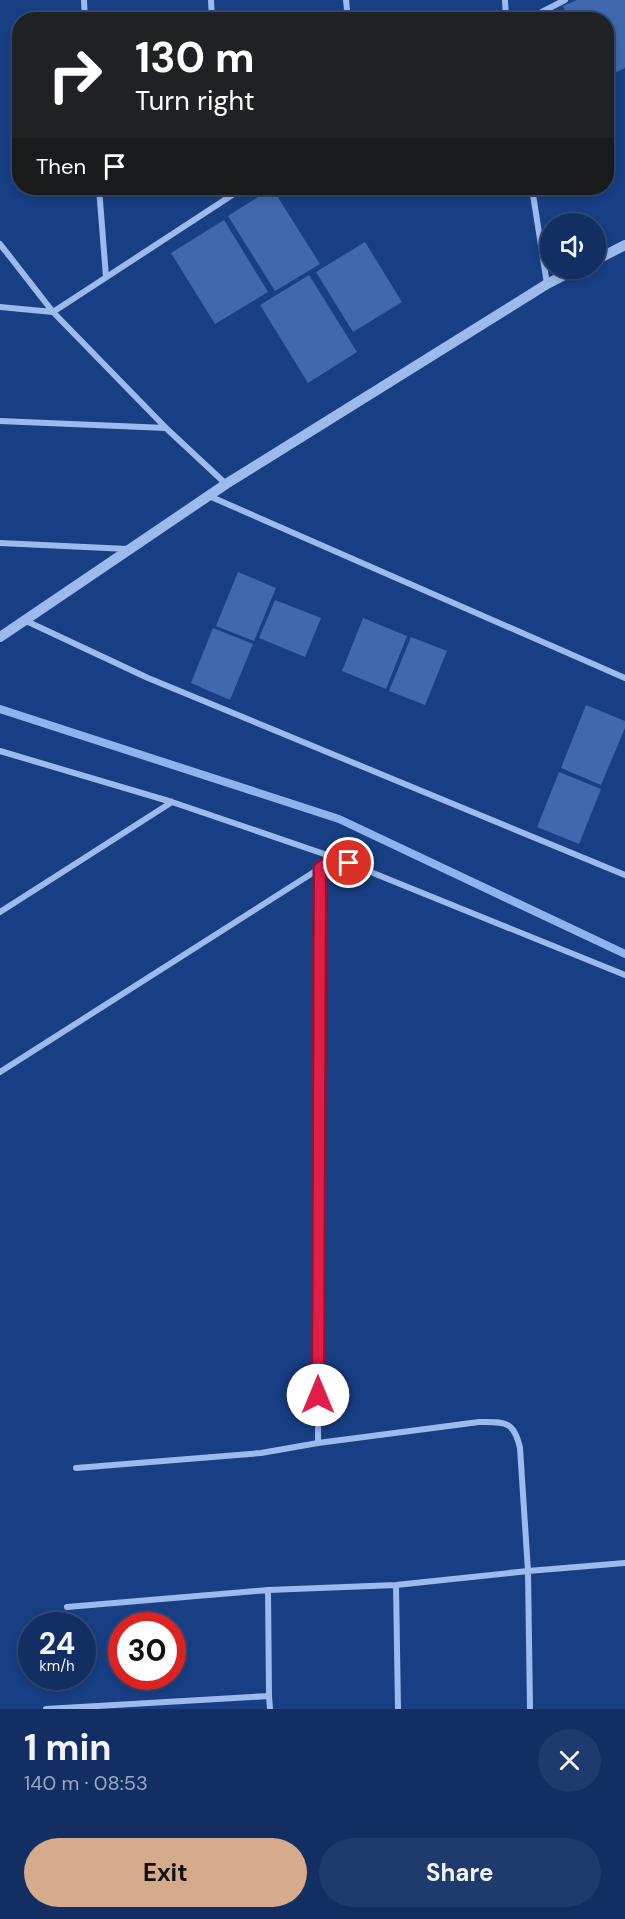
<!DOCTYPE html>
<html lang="en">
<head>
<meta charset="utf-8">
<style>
	:root { --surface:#122e63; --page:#1f3a6c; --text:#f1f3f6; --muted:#9ca8be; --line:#314a78; --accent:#d6ab8b }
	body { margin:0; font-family:"DM Sans",sans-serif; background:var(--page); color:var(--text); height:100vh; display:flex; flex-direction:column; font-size:22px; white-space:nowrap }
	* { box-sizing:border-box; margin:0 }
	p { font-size:20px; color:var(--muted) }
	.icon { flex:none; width:33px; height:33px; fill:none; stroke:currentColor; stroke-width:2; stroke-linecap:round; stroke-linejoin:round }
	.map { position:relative; height:1709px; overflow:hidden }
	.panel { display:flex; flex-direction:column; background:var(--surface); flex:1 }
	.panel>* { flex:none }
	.hud { position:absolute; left:12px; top:12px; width:602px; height:183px; border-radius:24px; box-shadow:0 3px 9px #0003,0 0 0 2px var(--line); background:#202124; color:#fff; overflow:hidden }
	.controls { position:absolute; left:540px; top:213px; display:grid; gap:12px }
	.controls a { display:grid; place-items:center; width:66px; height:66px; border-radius:50%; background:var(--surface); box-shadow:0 3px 9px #0003,0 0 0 2px var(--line); font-size:30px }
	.speed { position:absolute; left:18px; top:1612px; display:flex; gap:12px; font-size:30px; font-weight:700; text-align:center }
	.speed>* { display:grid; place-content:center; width:78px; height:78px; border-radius:50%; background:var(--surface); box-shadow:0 3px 9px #0003,0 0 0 2px var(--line); line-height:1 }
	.speed small { font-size:15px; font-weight:400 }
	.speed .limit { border:9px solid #d22; background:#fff; color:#111 }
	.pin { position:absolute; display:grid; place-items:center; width:51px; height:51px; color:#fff; margin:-26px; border:3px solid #fff; border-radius:50%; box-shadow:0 2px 6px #0007 }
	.me { position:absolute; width:66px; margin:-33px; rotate:0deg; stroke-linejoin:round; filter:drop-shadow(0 0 4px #0008) }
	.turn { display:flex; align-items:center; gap:21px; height:126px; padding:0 24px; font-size:27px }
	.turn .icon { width:78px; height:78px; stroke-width:2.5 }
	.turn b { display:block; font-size:42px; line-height:51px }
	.then { display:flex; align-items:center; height:57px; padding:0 24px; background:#0003; gap:12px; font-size:22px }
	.round { display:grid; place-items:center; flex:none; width:63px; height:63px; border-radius:32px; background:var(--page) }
	.headline { display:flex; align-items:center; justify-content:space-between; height:102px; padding:0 24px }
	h1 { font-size:36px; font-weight:700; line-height:45px }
	.action { display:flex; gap:12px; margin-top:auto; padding:12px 24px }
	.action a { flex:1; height:69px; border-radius:36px; background:var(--accent); color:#111; font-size:24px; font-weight:700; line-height:69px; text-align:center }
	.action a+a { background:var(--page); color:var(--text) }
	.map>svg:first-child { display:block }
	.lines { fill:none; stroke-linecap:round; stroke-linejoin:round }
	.stream { stroke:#8fb3ef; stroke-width:8 }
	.building { fill:#4068ae }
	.minor { stroke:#9dbaec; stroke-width:6 }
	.tertiary { stroke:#9dbaec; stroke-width:10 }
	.route-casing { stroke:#92132f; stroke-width:15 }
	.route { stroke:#e11d48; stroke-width:10 }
</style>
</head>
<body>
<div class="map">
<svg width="625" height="1709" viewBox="0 0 625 1709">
	<rect width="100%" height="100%" fill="#183e84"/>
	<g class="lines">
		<!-- stream -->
		<path class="stream" d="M 0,709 L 339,819 L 625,954"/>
	</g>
	<!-- building -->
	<path class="building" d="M 577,0 L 625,0 L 625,68 L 606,77 L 606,20 L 569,20 L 563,6 Z
		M 272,188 L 320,264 L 275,291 L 228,216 Z
		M 224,220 L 268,292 L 215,324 L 171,253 Z
		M 365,242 L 402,302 L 353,332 L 316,272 Z
		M 309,275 L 357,352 L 308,383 L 260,305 Z
		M 238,572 L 276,588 L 254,641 L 216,626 Z
		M 275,600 L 321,618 L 305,657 L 259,638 Z
		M 363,618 L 407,636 L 386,689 L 342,671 Z
		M 213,628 L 253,644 L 230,700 L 191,683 Z
		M 411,637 L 447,651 L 425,705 L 389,691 Z
		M 586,705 L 625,721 L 625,728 L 601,785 L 561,768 Z
		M 559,772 L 601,789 L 579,844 L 537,827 Z"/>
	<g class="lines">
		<!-- minor -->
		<path class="minor" d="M 84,0 L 85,20
			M 211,0 L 212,20
			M 346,0 L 348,20
			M 505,0 L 506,20
			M 526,20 L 565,0
			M 99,188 L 106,277
			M 225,188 L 226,199
			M 532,188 L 547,284
			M 0,244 L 53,312 L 167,429 L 226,484
			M 0,307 L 53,312 L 243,188
			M 0,421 L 166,428
			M 209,496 L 625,678
			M 0,543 L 128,549
			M 24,620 L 148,678 L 625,875
			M 0,751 L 172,802 L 336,858 L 625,975
			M 0,912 L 172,802
			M 0,1072 L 336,858
			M 318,1443 L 320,868
			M 76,1468 L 261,1453 L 318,1443 L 479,1422 C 504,1422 514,1420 520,1448 L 528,1571 L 530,1709
			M 396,1585 L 398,1709
			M 67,1607 L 268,1590
			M 269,1696 L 270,1709
			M 46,1709 L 269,1696 L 268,1590 L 396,1585 L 528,1571 L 625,1563"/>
		<!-- tertiary -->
		<path class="tertiary" d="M 596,260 L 625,245
			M 0,637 L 226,484 L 547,284 L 578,268"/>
	</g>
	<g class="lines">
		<defs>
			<path id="route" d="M 318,1395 L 320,868 L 336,858 L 349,863"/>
		</defs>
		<!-- route casing -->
		<use href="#route" class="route-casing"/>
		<!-- route -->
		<use href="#route" class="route"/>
	</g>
</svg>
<div class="controls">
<a><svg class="icon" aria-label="sound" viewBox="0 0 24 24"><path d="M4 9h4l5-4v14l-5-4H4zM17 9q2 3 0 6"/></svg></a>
</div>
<div class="speed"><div>24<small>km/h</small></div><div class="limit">30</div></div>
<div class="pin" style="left:349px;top:863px;background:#d93025"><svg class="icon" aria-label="arrive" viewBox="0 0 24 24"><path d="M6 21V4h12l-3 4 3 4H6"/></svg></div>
<svg class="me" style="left:318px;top:1395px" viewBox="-20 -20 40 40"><circle r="19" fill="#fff"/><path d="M0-13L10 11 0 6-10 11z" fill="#e11d48"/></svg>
<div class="hud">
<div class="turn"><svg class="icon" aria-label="right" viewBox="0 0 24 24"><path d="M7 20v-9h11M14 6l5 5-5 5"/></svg><div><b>130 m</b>Turn right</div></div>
<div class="then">Then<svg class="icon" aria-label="arrive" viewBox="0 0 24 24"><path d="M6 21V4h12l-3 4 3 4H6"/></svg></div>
</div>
</div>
<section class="panel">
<div class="headline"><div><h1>1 min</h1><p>140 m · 08:53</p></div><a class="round"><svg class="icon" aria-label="close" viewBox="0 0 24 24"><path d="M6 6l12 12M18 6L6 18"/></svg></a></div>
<div class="action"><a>Exit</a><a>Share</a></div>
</section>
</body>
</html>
